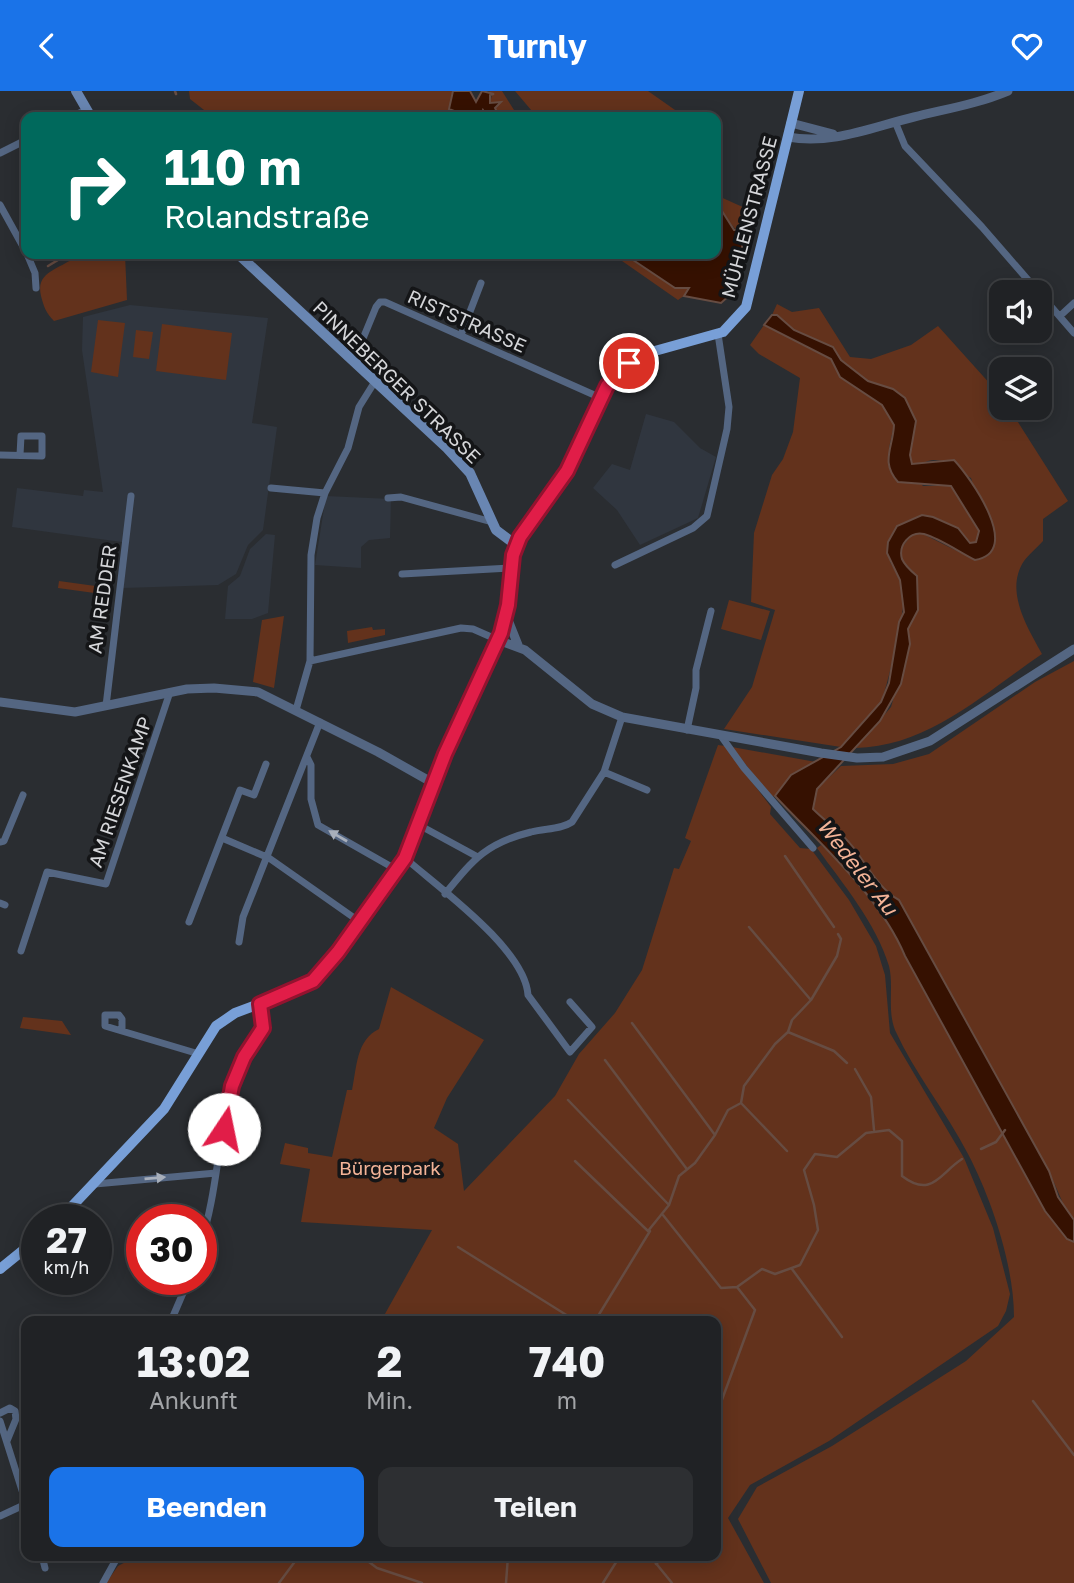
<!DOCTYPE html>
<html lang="de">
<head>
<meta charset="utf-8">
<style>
	:root { --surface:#202225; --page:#2d2f32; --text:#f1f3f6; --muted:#a2a4a7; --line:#3d3f42; --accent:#1a73e8 }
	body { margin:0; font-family:"Golos Text",sans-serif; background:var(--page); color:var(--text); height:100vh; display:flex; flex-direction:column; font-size:26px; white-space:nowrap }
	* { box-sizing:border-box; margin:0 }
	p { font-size:23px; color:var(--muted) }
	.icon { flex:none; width:38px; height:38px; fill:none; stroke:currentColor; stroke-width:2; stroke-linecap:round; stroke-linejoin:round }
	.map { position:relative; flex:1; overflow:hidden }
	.side { position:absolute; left:21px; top:1225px; width:700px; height:245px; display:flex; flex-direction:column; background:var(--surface); border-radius:14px; box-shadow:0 4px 18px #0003,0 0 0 2px var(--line) }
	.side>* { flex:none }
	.top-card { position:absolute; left:21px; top:21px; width:700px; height:147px; border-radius:14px; box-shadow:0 4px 18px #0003,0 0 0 2px var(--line); background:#00695c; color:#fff; overflow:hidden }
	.tools { position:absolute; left:989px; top:189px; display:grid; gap:14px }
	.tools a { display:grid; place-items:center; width:63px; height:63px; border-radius:14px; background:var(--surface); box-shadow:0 4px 18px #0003,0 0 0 2px var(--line); font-size:35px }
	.speed { position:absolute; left:21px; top:1113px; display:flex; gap:14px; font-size:35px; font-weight:700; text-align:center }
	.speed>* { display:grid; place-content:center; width:91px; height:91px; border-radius:50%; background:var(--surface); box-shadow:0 4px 18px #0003,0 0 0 2px var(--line); line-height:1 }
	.speed small { font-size:18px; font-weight:400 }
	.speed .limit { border:10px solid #d22; background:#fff; color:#111 }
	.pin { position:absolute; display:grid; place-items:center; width:60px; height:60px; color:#fff; margin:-30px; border:4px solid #fff; border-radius:50%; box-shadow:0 2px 7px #0007 }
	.me { position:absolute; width:77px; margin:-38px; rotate:11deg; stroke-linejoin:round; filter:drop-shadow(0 0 5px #0008) }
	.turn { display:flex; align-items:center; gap:24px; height:147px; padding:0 28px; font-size:32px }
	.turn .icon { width:91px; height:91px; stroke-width:2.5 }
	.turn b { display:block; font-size:49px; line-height:60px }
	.eta { display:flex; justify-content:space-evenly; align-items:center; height:119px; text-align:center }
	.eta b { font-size:42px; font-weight:700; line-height:49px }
	.action { display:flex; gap:14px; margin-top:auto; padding:14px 28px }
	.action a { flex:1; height:80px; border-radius:14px; background:var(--accent); color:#fff; font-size:28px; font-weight:700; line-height:80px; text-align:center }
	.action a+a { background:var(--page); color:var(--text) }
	header { display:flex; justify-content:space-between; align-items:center; height:91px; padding:0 28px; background:var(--accent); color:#fff; font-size:32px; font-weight:700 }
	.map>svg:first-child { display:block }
	.built { fill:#30363f }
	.green { fill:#63321c }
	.water { fill:#361101; stroke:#664c42; stroke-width:2 }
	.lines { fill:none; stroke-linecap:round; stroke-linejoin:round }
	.stream { stroke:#664c42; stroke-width:2.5 }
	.minor { stroke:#546682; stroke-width:7 }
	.tertiary { stroke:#546682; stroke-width:9 }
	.secondary { stroke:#6986b2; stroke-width:10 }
	.primary { stroke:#789fd7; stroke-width:10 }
	.oneway { fill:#a8afbb }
	.route-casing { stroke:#92132f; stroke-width:18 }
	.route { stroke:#e11d48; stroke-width:12 }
	.labels { text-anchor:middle; stroke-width:7; stroke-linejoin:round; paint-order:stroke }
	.street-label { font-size:19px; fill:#d5d6d9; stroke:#141517 }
	.park-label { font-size:19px; fill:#f4b498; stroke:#141517 }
	.water-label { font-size:21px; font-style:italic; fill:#f3b397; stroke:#141517 }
</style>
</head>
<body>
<header><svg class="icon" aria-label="back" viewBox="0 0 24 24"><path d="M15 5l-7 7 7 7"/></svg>Turnly<svg class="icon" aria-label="heart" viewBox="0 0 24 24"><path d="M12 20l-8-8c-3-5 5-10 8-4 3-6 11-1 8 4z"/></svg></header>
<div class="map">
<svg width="1074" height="1492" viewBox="0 0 1074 1492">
	<rect width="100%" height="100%" fill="#2a2d31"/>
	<!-- built -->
	<path class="built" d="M 130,214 L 268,227 L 252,332 L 277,336 L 263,439 L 248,454 L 236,483 L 218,494 L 123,497 L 129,452 L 12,436 L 17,397 L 83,405 L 84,399 L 103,401 L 82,259 L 83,226 Z
		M 646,323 L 674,331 L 700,357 L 716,366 L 698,427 L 640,454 L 617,419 L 593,397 L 612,373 L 630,379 Z
		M 326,405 L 391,408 L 390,447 L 369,449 L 361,456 L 361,477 L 315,474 Z
		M 266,443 L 275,444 L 268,522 L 252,528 L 225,528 L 228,495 L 240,485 L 250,458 Z"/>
	<!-- green -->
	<path class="green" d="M 189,0 L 453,0 L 459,26 L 213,26 L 190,8 Z
		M 489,0 L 502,0 L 514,19 L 533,26 C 517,26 503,30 495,17 L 499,11 L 490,12 L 492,4 Z
		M 515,0 L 648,0 L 685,26 L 537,26 Z
		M 716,104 L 756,122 C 752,133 748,139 737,140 L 725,126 L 716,125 Z
		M 79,163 L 125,163 L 127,209 L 54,230 C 46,222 44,216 41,205 C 35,179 61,179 79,163 Z
		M 612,163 L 624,163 L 642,176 L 689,197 L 688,202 L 678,209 Z
		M 777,213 L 792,221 L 819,217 L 850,266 L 871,268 L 911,254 L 938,235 L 1001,305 L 1001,317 L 1009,317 L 1068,410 L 1043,428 L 1043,450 C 1037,457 1029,463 1024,470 C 1004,500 1028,537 1042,563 C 985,602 927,656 856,657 L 891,616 L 910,553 L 908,538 L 918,519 L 917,485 L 902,469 L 901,458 L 911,444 L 921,442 L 975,469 L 984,467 L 993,458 L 985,413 L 976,403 L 971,387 C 961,382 946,368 934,369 C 925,369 921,376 912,373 L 910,364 L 916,330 L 905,307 L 893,298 L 868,290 L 841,269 L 833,256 L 794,239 L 777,224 L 772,224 Z
		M 98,229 L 125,232 L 118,286 L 91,281 Z
		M 162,233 L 232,242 L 226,289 L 156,280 Z
		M 764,234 L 831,268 L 840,286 L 882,314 L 894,334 L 889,357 L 923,395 L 951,395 L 979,440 L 976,451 L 970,452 C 954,437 946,427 922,425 L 890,471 C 896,481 902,493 904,505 C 905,517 887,600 881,611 C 871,628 855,642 841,656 L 724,638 L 752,596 L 775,519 L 751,511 L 754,442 L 772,384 L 783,368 L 793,341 L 800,287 L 759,263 L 750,254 Z
		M 136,239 L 153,241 L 149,268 L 133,266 Z
		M 59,490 L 110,497 L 109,504 L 58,497 Z
		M 729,509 L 770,520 L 761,549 L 721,538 Z
		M 284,525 L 274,597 L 253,591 L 262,529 Z
		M 372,536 L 373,539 L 385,538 L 385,544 L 348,552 L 347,540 Z
		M 1074,570 L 1074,1129 L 1068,1124 L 1049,1080 L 899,809 C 879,798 867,774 853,756 C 841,741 826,731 813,718 L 817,698 L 841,675 L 893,673 L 929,663 L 1035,591 Z
		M 718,654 L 725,655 L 771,716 L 770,723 L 800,757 L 811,758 L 849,809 L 876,855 L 885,884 L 890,942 L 964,1067 L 993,1137 L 1010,1203 L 1006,1220 L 998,1235 L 829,1350 L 750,1394 L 728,1427 L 764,1492 L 106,1492 L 118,1475 L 137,1465 L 716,1465 L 716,1230 L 381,1230 L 432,1139 L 301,1131 L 310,1078 L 280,1073 L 285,1052 L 308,1057 L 308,1062 L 332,1066 L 347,999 L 352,999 C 357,976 356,949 379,938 L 391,896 L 484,949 L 447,1007 L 434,1037 L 458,1053 L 464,1100 L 555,1005 L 579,963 L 615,922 L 642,879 L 674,777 L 679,778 L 691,750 L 685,747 Z
		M 732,656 L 816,671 L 791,684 L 775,705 L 771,706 Z
		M 821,754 C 853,783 889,826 905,865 L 1045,1120 L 1067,1148 L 1074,1151 L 1074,1492 L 771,1492 L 738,1428 L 757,1396 L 832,1355 L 966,1270 L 1014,1226 C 1014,1175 992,1109 968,1063 C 946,1020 915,983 895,939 C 887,919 894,895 889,875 C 876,832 843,793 817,757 Z
		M 23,926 L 62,930 L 71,944 L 20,937 Z"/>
	<!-- water -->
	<path class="water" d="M 453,0 L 470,0 L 476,11 L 482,0 L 494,3 L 490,4 L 490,12 L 501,11 L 495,17 L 498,23 L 509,22 L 506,26 L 488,26 L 483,19 L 481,26 L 459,26 L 457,21 L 449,18 Z
		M 722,120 L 734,139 L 744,139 L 745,143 L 731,203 L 721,212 L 684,205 L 689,197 L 675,197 L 624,163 L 716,163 L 716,125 Z
		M 772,224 L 777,224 L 794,239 L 833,256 L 841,269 L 868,290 L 893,298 L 905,307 L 916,330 L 910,364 L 912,373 L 954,369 C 970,386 1024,461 975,469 C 959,461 941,448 924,443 C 910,440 898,454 902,468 C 905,475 911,480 917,485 L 918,519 L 908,538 L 910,553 L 901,593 L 880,630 L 817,698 L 813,718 C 826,731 841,741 853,756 C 867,774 879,798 899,809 L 1049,1080 L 1058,1106 L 1074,1129 L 1074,1151 L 1067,1148 L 1045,1120 L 905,865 C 880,805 820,753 775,705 L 791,684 L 841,656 L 881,611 L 889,592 L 899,531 L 904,521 L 900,489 L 887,462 L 888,451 L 897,435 L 922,424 L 933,426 L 958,437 L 970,452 L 976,451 L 979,440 L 951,395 L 898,391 C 880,371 893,357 894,334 L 882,314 L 840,286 L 831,268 L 764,234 Z"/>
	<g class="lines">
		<!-- stream -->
		<path class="stream" d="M 175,0 L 176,3
			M 48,175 L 68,163
			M 785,765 L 834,836
			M 749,836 L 810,908
			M 632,932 L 715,1044
			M 788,941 L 834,960 L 847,972
			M 605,969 L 686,1077
			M 855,978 L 871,1006 L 874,1039
			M 568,1009 L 669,1114
			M 741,1012 L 787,1060
			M 981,1058 L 996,1051 L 1005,1039
			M 575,1070 L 648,1140
			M 663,1124 L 721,1197 L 737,1196 L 762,1178 L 775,1183 L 800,1174 L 818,1139 L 814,1114 L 804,1079 L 815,1063 L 837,1066 L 866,1042 L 889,1039 L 902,1050 L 902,1085 C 932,1108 940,1082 962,1068
			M 458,1156 L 576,1230
			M 792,1178 L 842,1246
			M 595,1230 L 650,1140 L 648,1140 L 669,1114 L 679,1085 L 695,1072 L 715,1044 L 728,1019 L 741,1012 L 744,995 L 775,953 L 788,941 L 792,929 L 811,909 L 837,865 L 841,848 L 838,843
			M 1033,1310 L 1074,1364
			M 716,1325 L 755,1219 L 737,1196
			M 361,1465 L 377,1477 L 422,1492
			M 650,1465 L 672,1492
			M 656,1473 L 664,1465
			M 279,1492 L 299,1465
			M 506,1492 L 508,1465
			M 603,1492 L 620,1465"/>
		<!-- minor -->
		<path class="minor" d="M 71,26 L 86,19
			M 896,33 L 905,55 L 982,136 L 1074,242
			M 0,62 L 26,49
			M 0,114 L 26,161
			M 27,163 L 35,182 L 36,197
			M 1061,224 L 1074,212
			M 461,244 L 481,192
			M 347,266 L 362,250 L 376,216 L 380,211 L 385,211 L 601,307
			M 0,364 L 42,365 L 42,345 L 21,345 L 20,364
			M 271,397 L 325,402
			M 388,407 L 401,406 L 492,431
			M 615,474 L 693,437 L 707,425 L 727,338 L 729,316 L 718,243
			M 402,483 L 511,477
			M 310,570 L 461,537 L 473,538 L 498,549
			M 106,615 L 131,405
			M 296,619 L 310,570 L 311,464 L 317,427 L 325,402 L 348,357 L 359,316 L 374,292
			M 687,639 L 696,597 L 696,579 L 711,520
			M 721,645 L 744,677 L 813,757
			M 307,666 L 311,674 L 311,708 L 318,734 L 397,779
			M 604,681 L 647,699
			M 419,734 L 476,765
			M 222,747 L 269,767 L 360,831
			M 0,751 L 4,750 L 23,704
			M 405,767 C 439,797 525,858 528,904 L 570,961 L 592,936 L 570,911
			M 445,803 C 473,769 486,752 531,741 C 545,737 560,739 572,731 L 604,681 L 622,626
			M 0,812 L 5,814
			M 189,831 L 240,699 L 254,704 L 266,673
			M 239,851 L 243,826 L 320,631
			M 21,860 L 47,781 L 106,793 L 170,601
			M 122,939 L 122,928 L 119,924 L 105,924 L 105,935 L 199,963
			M 95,1093 L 216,1082
			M 201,1151 C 220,1094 217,1031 240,976 C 254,944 265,953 260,913
			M 171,1230 L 189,1188
			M 0,1322 L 10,1317 L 15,1320 L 16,1328 L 7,1350
			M 0,1330 L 26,1412
			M 0,1425 L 26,1413
			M 42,1465 L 45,1477
			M 103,1492 L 118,1465"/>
		<!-- tertiary -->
		<path class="tertiary" d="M 791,32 L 833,43
			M 788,46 C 832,54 872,36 914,26 C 946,18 977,13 1008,0
			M 506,524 L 518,554
			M 498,549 L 525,559 L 592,613 L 622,626 L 821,662 L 857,667 L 883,666 L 930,650 L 1074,558
			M 0,611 L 75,621 L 187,598 L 214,597 L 258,601 L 378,661 L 433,692"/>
		<!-- secondary -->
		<path class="secondary" d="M 76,0 L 91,26
			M 238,163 L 447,357 L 470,382 L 496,439 L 516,454"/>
		<!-- primary -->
		<path class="primary" d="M 59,1129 L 164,1018 L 216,935 L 235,922 L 296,899 L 313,890 L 338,861 L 405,767 L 445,663 L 501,542 L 508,514 L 514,463 L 520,446 L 567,380 L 607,295 L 629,272 L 644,263 L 723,241 L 746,216 L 799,0
			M 0,1178 L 37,1148"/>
	</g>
	<!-- one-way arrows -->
	<defs><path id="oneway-solid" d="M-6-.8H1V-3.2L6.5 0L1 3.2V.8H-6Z" transform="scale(1.75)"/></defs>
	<g class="oneway">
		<use href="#oneway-solid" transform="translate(338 745) rotate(-150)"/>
		<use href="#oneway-solid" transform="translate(155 1087) rotate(-5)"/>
	</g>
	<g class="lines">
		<defs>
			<path id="route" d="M 224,1038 L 232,995 L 244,966 L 263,937 L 260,913 L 313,890 L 338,861 L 405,767 L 445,663 L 501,542 L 508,514 L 513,464 L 520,446 L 567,380 L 607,295 L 629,272"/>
		</defs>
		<!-- route casing -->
		<use href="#route" class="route-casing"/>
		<!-- route -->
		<use href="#route" class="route"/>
	</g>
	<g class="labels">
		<!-- street labels -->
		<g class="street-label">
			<text transform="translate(749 126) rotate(-75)" y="7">MÜHLENSTRASSE</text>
			<text transform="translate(467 230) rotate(24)" y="7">RISTSTRASSE</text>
			<text transform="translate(397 291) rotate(44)" y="7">PINNEBERGER STRASSE</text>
			<text transform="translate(102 508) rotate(-82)" y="7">AM REDDER</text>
			<text transform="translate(120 701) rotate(-71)" y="7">AM RIESENKAMP</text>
		</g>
		<!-- park labels -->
		<g class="park-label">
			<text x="390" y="1084">Bürgerpark</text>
		</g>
		<!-- water labels -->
		<g class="water-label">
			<text transform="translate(857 776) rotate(52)" y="7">Wedeler Au</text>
		</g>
	</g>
</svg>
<div class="tools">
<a><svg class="icon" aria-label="sound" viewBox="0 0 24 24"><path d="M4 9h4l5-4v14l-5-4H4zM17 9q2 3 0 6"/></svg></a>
<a><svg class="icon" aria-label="layers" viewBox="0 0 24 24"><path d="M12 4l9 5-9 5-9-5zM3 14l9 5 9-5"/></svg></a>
</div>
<div class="speed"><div>27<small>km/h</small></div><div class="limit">30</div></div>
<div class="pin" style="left:629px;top:272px;background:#d93025"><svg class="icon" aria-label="arrive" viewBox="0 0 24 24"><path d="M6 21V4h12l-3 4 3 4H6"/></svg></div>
<svg class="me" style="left:224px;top:1038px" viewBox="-20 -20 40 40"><circle r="19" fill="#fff"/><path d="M0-13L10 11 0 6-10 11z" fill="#e11d48"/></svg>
<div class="top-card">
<div class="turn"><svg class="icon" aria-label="right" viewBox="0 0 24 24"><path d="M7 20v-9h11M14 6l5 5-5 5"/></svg><div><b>110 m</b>Rolandstraße</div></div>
</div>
<section class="side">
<div class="eta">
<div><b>13:02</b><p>Ankunft</p></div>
<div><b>2</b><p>Min.</p></div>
<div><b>740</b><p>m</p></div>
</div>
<div class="action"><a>Beenden</a><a>Teilen</a></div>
</section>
</div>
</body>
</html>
